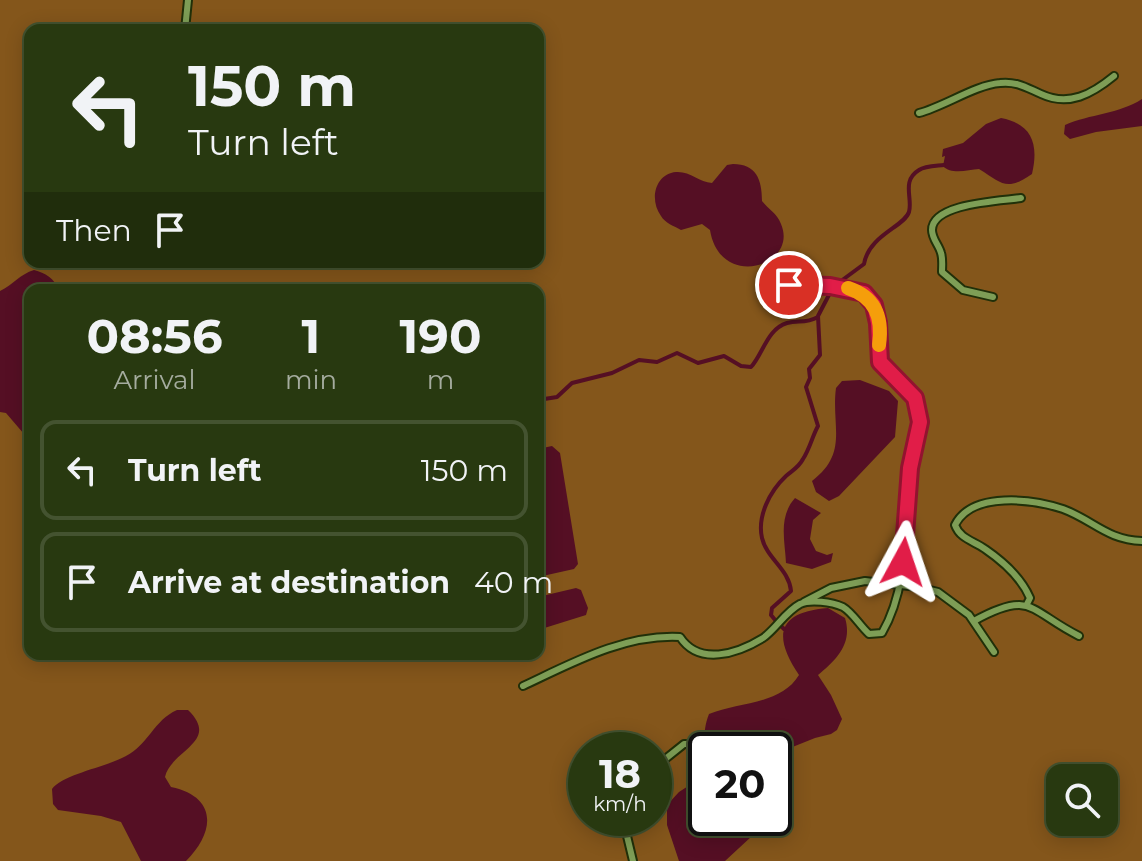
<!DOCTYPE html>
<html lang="en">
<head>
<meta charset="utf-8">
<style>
	:root { --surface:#283910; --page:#304019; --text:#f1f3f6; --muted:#a5ac9f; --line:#445330 }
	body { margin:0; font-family:Montserrat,sans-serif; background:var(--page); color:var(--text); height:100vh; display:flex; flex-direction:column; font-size:30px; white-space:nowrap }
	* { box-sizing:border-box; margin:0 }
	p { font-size:26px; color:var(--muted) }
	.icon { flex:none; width:44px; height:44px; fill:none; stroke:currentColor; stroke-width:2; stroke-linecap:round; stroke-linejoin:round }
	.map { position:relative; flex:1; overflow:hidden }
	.details { position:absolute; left:24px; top:284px; width:520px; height:376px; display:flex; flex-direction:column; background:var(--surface); border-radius:16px; box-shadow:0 4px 20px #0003,0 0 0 2px var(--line) }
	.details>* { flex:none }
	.hud { position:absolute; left:24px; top:24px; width:520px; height:244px; border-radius:16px; box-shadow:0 4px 20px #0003,0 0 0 2px var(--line); background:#283910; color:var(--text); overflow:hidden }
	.fabs { position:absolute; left:1046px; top:764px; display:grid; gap:16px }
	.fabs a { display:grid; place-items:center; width:72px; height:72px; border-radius:16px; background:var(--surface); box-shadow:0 4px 20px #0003,0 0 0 2px var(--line); font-size:40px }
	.speed { position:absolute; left:568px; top:732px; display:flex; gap:16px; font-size:40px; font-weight:700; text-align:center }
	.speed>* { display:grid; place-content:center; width:104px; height:104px; border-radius:50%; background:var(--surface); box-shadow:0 4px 20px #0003,0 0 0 2px var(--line); line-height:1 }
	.speed small { font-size:20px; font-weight:400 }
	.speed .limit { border:4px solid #111; border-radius:12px; background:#fff; color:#111 }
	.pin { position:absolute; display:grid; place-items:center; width:68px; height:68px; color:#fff; margin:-34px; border:4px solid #fff; border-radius:50%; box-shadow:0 2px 8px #0007 }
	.me { position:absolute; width:88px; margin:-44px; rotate:5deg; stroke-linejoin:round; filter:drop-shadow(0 0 6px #0008) }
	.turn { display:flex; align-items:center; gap:28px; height:168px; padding:0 32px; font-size:36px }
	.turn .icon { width:104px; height:104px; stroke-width:2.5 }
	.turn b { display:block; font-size:56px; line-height:68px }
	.then { display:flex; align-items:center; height:76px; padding:0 32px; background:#0003; gap:16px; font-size:30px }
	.eta { display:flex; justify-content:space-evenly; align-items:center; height:136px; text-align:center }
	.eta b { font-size:48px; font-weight:700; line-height:56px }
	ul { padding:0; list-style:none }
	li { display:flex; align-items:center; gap:24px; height:100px; margin:0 16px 12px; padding:0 16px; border:4px solid var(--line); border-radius:16px }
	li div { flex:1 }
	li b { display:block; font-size:30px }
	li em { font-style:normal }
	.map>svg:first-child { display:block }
	.green { fill:#84561b; fill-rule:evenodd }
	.water { fill:#550f24 }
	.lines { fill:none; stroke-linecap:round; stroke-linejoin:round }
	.stream { stroke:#550f24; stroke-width:4 }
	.service-casing { stroke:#213009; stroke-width:10 }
	.path { stroke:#8ca071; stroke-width:2; stroke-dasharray:6 4; stroke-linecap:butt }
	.service { stroke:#7e9e56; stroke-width:6 }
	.route-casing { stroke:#92132f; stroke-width:20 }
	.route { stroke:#e11d48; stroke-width:14 }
	.slow { stroke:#f59e0b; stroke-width:14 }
</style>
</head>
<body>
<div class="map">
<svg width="1142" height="861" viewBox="0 0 1142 861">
	<rect width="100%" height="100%" fill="#364c15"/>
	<!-- green -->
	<path class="green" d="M 0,0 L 1142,0 L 1142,861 L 0,861 ZM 30,30 L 538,30 L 538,262 L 30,262 ZM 30,290 L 538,290 L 538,654 L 30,654 ZM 586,750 L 654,750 L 654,818 L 586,818 ZM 706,750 L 774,750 L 774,818 L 706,818 ZM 1060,778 L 1104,778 L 1104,822 L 1060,822 Z"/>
	<!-- water -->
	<path class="water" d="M 1142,99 L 1142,126 L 1096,132 L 1070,139 L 1064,134 L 1065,125 C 1090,114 1119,114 1142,99 Z
		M 1001,118 C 1032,124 1039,144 1032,174 C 1006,192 1002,183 979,169 C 968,170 951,175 943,166 L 945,156 L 942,157 L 943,149 L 963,143 L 986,124 Z
		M 733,164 C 756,164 762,179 762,201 C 768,209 777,213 781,224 C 799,266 720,291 710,230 L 702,224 L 681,230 C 674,226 665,223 661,216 C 649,200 655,174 676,172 C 690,171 699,182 712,183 L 727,165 Z
		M 34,270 C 45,273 55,278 58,290 L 30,290 L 30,441 L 6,413 L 0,412 L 0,291 C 13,285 20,274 34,270 Z
		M 860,380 L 889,391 L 898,401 L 895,437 L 839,496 L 829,501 L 816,492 L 812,481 C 849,453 831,426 836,388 L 842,381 Z
		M 552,446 L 560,453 L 578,564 L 574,569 L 538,577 L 538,449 Z
		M 795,498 L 821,513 L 813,520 L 810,539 L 816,551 L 827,555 L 833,553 L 831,562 L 812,569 L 786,563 C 785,541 778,517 795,498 Z
		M 576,588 L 581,590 L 588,608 L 586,615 L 538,630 L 538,597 Z
		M 828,608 L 845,618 C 853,644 836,660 818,675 L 831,695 L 842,719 L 837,730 L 831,734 L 815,738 L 780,752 L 732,746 L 725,747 L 724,750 L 706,750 L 706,818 L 748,818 L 752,836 L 725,861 L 679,861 L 667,825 L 667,805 L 679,792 L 702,777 C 708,755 700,736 709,714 C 738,702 781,705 799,675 C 772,635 778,612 828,608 Z
		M 177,710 L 188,710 C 221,742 171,750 165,777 L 171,787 C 218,797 215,832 186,861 L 141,861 L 121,822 L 101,816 L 58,810 L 53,804 L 52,789 C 63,774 107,767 126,756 C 148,745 154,720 177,710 Z"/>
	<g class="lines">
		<!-- stream -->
		<path class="stream" d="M 841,281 L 864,264 C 869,235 904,227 909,212 C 913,198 901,181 919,170 C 925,166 936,166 944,165
			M 538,400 L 557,397 L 572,383 L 612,373 L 639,360 L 657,362 L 677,353 L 698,363 L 724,356 L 741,366 L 751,367 C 763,354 767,329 787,323 C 799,320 805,324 818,317
			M 776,621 L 771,615 L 772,608 L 791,591 C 789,569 767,559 762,538 C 757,516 770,491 786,476 C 793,470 799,467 803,459 C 810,448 812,437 818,426 L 806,387 L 810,378 L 809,369 L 820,355 L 818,316 L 832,289
			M 781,626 L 784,629"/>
		<defs>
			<path id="service" d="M 185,30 L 188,0
				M 919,113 C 945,106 975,85 1000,83 C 1017,81 1027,88 1041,94 C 1069,107 1092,94 1114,76
				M 993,297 L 963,290 L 942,272 C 942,266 943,259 941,253 C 939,245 932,239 932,230 C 932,203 1001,201 1021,198
				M 804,602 L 831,588 L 865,581 L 918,587 L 938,592 L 969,615 L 994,652
				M 1027,604 L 1030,598 C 1021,577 1004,562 985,549 C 974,541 960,539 955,525 C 972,491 1033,499 1063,509 C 1093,520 1107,540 1142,541
				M 974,621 C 1032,589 1029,611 1079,636
				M 523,686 C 572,663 624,634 680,637 C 699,666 737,654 763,638 C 776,629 785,612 800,604 C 810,599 832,602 843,607 C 853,613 860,626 869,634 L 882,633 C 910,585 904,523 910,470 C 913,446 927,421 915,397 C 908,384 890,374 880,362 L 878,323 L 874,305 L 864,293 L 830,286 L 789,285
				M 654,768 L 684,744 L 695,744
				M 628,818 L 627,836 L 633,861"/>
		</defs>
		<!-- service casing -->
		<use href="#service" class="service-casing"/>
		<!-- path -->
		<path class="path" d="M 704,747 L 714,750"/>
		<!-- service -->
		<use href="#service" class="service"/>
	</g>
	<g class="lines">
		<defs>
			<path id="route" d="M 789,285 L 830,286 L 864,293 L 874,305 L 878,323 L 880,362 L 915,398 L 920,422 L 910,468 L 903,562"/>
		</defs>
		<!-- route casing -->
		<use href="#route" class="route-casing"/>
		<!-- route -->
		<use href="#route" class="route"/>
		<!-- slow -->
		<path class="slow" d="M 848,288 C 875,297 883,317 879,345"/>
	</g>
</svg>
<div class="fabs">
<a><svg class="icon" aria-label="search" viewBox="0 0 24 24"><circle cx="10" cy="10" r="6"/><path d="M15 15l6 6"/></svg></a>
</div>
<div class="speed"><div>18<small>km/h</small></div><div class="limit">20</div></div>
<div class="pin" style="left:789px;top:285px;background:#d93025"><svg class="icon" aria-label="arrive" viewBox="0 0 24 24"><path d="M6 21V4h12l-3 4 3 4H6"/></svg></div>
<svg class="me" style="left:903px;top:562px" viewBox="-20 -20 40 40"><path d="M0-17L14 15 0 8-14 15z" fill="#e11d48" stroke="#fff" stroke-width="4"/></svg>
<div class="hud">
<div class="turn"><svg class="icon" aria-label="left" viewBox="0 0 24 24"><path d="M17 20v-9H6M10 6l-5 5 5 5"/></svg><div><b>150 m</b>Turn left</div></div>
<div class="then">Then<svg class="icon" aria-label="arrive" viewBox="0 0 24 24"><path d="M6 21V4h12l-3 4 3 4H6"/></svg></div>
</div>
<section class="details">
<div class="eta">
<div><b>08:56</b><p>Arrival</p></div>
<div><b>1</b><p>min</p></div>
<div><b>190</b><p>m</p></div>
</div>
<ul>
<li><svg class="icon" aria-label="left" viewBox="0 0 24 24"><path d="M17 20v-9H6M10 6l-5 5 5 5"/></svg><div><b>Turn left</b></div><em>150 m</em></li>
<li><svg class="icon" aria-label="arrive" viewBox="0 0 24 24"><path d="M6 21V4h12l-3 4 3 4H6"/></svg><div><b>Arrive at destination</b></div><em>40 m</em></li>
</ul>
</section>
</div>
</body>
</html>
